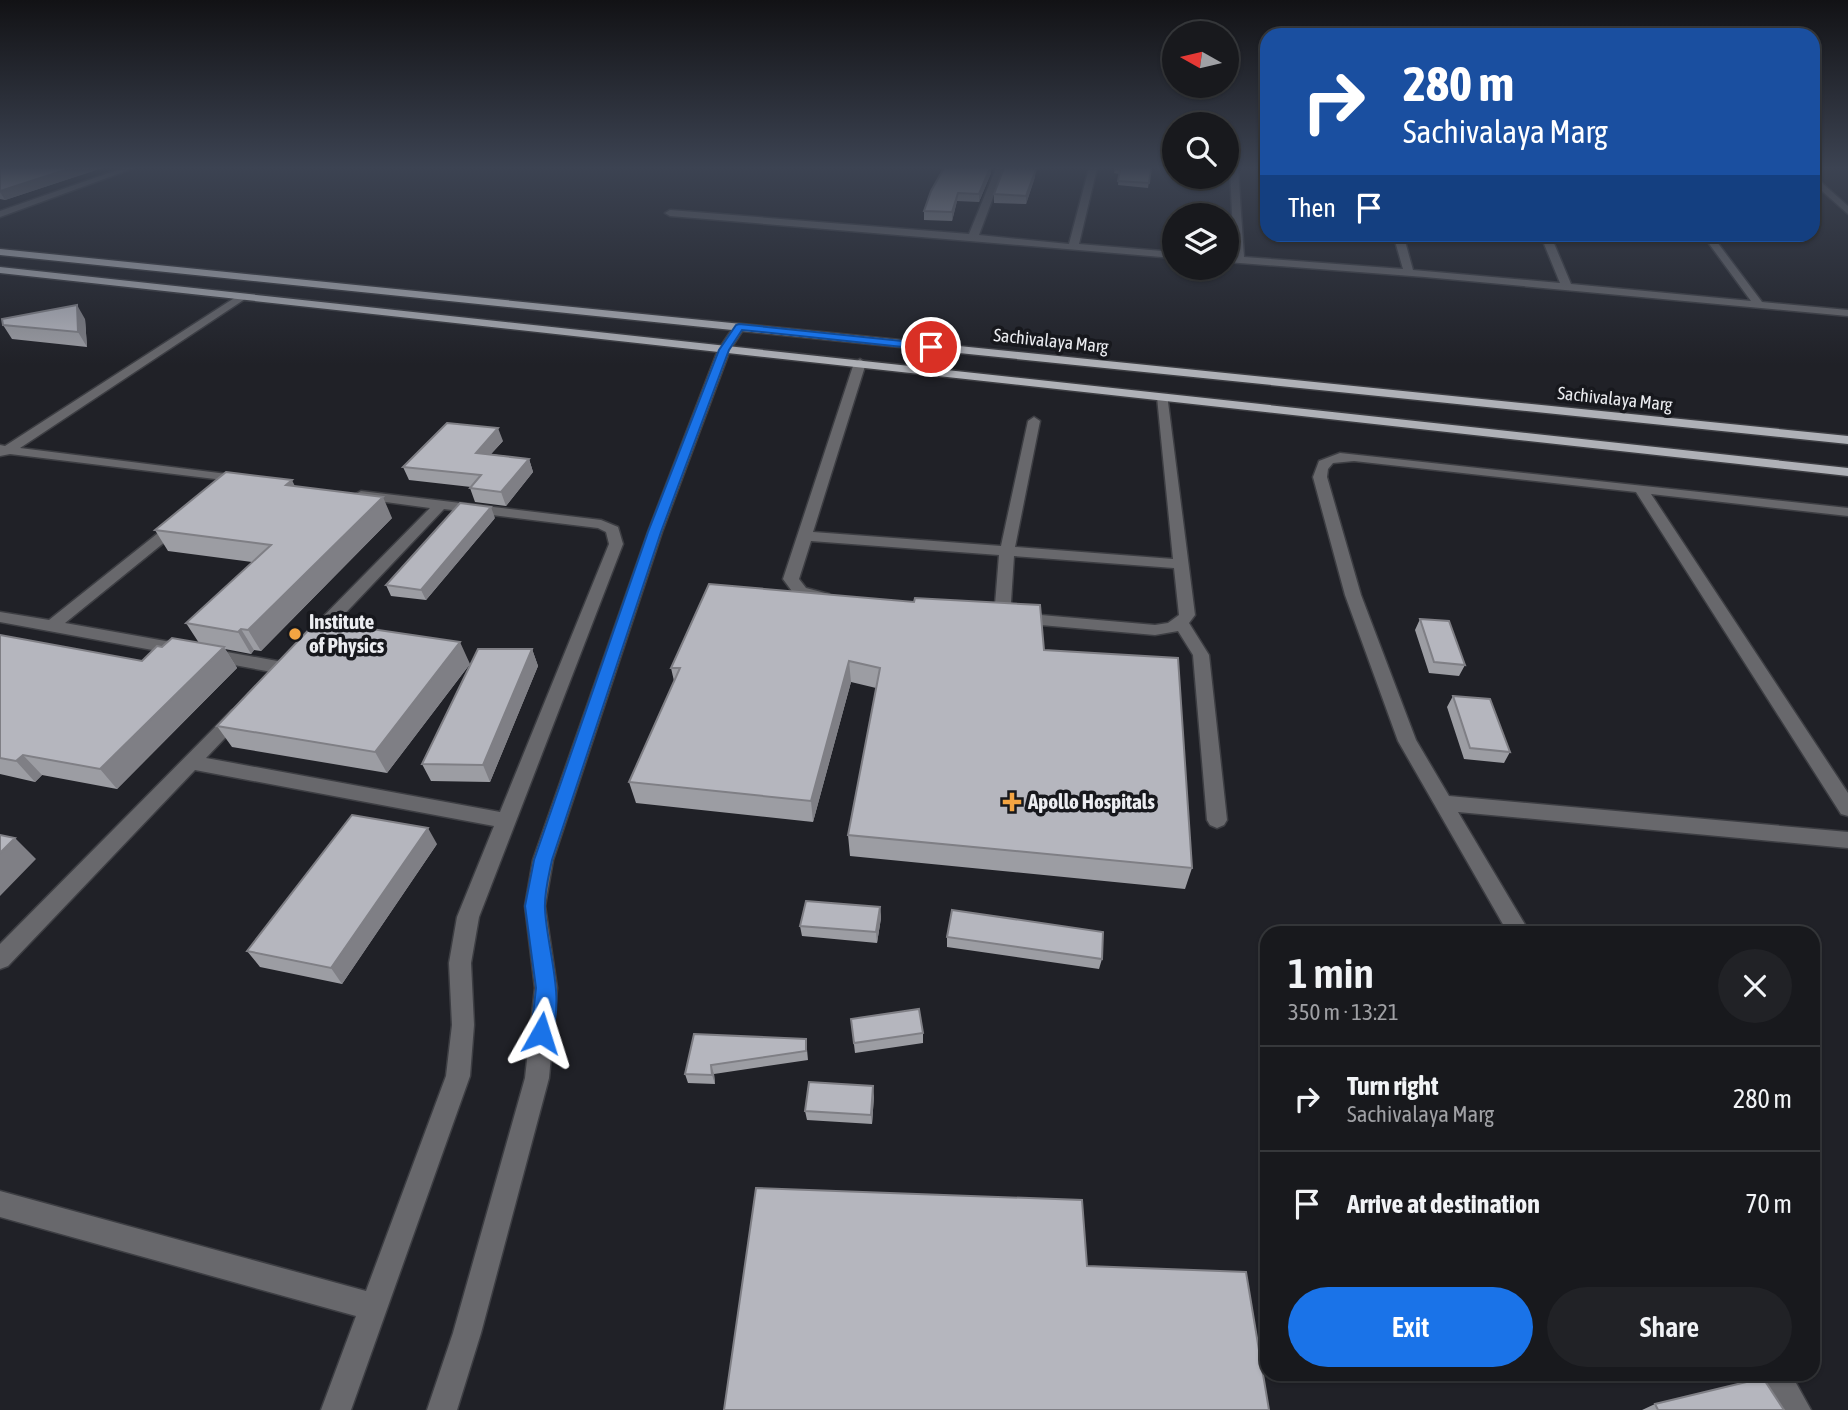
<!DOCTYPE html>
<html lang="en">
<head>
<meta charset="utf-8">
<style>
	:root { --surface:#18191d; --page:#212226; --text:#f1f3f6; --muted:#9fa0a4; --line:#36383b; --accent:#1a73e8 }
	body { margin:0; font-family:"Asap Condensed",sans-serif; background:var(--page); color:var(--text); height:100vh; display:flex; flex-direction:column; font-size:26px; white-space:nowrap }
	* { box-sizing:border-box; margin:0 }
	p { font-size:23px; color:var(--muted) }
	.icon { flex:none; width:38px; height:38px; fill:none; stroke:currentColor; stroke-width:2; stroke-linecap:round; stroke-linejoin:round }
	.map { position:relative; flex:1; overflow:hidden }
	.details { position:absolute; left:1260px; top:926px; width:560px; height:455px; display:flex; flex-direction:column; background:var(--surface); border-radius:21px; box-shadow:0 2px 5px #0004,0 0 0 2px var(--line) }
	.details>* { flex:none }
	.guide { position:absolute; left:1260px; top:28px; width:560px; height:214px; border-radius:21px; box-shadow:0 2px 5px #0004,0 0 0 2px var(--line); background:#1a4fa0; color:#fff; overflow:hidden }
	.needle { width:46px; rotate:278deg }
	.controls { position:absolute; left:1162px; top:21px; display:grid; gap:14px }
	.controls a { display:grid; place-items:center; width:77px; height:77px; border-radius:50%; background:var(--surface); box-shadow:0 2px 5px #0004,0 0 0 2px var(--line); font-size:35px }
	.pin { position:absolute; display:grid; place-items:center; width:60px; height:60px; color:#fff; margin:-30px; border:4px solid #fff; border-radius:50%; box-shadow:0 2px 7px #0007 }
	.me { position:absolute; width:77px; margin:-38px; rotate:6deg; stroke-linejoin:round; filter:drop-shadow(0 0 5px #0008) }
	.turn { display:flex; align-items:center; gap:24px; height:147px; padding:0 28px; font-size:32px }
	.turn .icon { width:91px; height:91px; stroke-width:2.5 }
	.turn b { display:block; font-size:49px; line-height:60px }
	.then { display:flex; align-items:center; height:66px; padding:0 28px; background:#0003; gap:14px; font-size:26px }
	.round { display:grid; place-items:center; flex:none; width:74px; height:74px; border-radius:37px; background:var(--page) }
	.overview { display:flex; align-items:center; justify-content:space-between; height:119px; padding:0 28px }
	h1 { font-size:42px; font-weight:600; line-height:52px }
	.primary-button { display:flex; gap:14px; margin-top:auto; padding:14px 28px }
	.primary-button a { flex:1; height:80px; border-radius:42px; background:var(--accent); color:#fff; font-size:28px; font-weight:600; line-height:80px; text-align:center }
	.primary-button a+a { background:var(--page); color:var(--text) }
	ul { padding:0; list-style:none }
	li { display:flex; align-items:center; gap:21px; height:105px; padding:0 28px; border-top:2px solid var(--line) }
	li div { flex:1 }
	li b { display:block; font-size:26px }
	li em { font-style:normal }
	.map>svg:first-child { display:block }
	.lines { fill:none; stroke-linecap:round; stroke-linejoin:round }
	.minor-casing { stroke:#3d3e43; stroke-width:3 }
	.major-casing { stroke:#3d3e43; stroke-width:3 }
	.minor { fill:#68686c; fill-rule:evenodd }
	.major { fill:#afb1b7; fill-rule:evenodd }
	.wall { fill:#9c9da3 }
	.shaded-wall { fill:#7f7f85 }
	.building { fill:#b5b6be; stroke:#7f7f85; stroke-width:2 }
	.route { fill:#1a73e8; stroke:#114b97; stroke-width:2 }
	.poi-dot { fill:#f3a442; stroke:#17181d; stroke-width:2.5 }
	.labels { text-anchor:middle; stroke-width:7; stroke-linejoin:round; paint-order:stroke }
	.far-street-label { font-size:18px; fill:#ecedf1; stroke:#17181d }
	.poi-label { font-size:21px; font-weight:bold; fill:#ecedf1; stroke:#17181d; text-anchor:start }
</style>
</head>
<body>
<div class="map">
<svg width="1848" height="1410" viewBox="0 0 1848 1410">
	<rect width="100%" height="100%" fill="#202127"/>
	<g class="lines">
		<defs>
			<path id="minor" d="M 123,168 L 134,168 L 0,217 L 0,211 Z
				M 996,168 L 1004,168 L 979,235 L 1069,244 L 1089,168 L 1097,168 L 1079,244 L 1174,252 L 1174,258 L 670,216 L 665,213 L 670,210 L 969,234 Z
				M 1230,168 L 1238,168 L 1244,257 L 1403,269 L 1393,234 L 1403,234 L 1413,270 L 1560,283 L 1540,234 L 1550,234 L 1571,284 L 1751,301 L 1702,234 L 1711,234 L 1762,302 L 1848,310 L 1848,316 L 1425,277 L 1227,262 L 1227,256 L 1234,257 Z
				M 1813,175 L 1848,206 L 1848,214 L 1813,183 Z
				M 239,295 L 248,297 L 20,448 L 243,476 L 248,477 L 248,483 L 10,454 L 0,456 L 0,445 L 5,446 Z
				M 735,325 L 745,327 L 730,350 L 662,532 L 553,860 L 545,906 L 557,988 L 549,1078 L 481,1333 L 457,1410 L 427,1410 L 453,1333 L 525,1078 L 535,988 L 525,906 L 533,860 L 648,532 L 718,350 Z
				M 860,359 L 866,363 L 813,532 L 1001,546 L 1028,421 L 1034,417 L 1040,421 L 1015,547 L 1173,559 L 1157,397 L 1167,394 L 1195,615 L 1189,623 L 1209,655 L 1227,820 L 1224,825 L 1217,828 L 1210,825 L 1207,820 L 1193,655 L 1178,631 L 1155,635 L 1018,623 L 1010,618 L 1018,613 L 1155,625 L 1168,623 L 1179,615 L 1174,568 L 1014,556 L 1010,617 L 1002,622 L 994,617 L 999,555 L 811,541 L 799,579 L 806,588 L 829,594 L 831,598 L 823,603 L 794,594 L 783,579 L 854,363 Z
				M 1340,453 L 1848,508 L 1848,516 L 1651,494 L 1848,793 L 1848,816 L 1841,814 L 1636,492 L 1354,461 L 1333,463 L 1328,469 L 1327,477 L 1361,595 L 1416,740 L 1449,796 L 1848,832 L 1848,848 L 1458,812 L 1530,933 L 1508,933 L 1398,741 L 1345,595 L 1313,477 L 1319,461 Z
				M 361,491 L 601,520 L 618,527 L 623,544 L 479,917 L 471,963 L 474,1025 L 470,1076 L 351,1410 L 321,1410 L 356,1316 L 0,1217 L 0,1191 L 366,1291 L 446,1076 L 452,1025 L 449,963 L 457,917 L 494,826 L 195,770 L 8,966 L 0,969 L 0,944 L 232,710 L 244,710 L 247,714 L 244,718 L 206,758 L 500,812 L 609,544 L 606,532 L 598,528 L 444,509 L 317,643 L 305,643 L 303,639 L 305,635 L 430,508 L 356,498 L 354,495 Z
				M 177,521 L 184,525 L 182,528 L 65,623 L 283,662 L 289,664 L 291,668 L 289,672 L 283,674 L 0,622 L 0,612 L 49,620 L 172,522 Z
				M 1761,1374 L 1791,1374 L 1811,1410 L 1780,1410 Z"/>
			<path id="major" d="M 0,249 L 1848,436 L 1848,444 L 0,255 Z
				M 0,267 L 1848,468 L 1848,476 L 0,273 Z"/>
		</defs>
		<!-- minor casing -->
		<use href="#minor" class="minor-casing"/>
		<!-- major casing -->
		<use href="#major" class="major-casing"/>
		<!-- minor -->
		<use href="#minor" class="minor"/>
		<!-- major -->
		<use href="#major" class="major"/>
	</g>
	<!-- wall -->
	<path class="wall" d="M 0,168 L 102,168 L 5,200 L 0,199 Z
		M 1115,168 L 1151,168 L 1148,188 L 1118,185 L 1119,174 L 1114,173 Z
		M 991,173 L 979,202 L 957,201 L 952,221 L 924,220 L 924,211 Z
		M 1035,177 L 1026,204 L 994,203 L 994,194 Z
		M 85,319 L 87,347 L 12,339 L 3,325 Z
		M 503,441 L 491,454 L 529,459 L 533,472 L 506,506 L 475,502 L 470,488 L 471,487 L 409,480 L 403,467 Z
		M 295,486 L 392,518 L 261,651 L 254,650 L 251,654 L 225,649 L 237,668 L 117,789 L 42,775 L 35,782 L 0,774 L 0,635 L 142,661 L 162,647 L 199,643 L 186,623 L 252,562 L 168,551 L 155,530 Z
		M 495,518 L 426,600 L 391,596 L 386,585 Z
		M 1420,619 L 1465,665 L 1459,676 L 1429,673 L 1415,630 Z
		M 532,649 L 538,666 L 490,782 L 431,781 L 422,764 Z
		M 1044,650 L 1192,868 L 1185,889 L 850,856 L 848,835 L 876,688 L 851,682 L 813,822 L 636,803 L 629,782 L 674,681 L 671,668 Z
		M 470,664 L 387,773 L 232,747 L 217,726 Z
		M 1453,696 L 1510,752 L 1504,763 L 1464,759 L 1447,707 Z
		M 437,844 L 342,984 L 260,967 L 247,951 Z
		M 880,907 L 881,918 L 877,943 L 802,936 L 800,926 Z
		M 947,937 L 1102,959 L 1099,969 L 947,947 Z
		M 851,1019 L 923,1033 L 923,1043 L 855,1053 Z
		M 694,1034 L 806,1039 L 808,1060 L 714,1074 L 715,1084 L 688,1083 L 685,1074 Z
		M 874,1096 L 872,1124 L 807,1120 L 805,1111 Z
		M 1655,1404 L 1784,1410 L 1642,1410 Z"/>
	<!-- shaded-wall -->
	<path class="shaded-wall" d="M 71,168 L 102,168 L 5,200 L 0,192 L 0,191 Z
		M 990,168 L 991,168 L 991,173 L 979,202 L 979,194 Z
		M 1036,169 L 1035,177 L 1026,204 L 1026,196 Z
		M 958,193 L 957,201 L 952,221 L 952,212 Z
		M 77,305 L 85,319 L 87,347 L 78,332 Z
		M 498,428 L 503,441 L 480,466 L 476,453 Z
		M 529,459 L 533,472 L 506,506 L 501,492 Z
		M 292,480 L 302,501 L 286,485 Z
		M 383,497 L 392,518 L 261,651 L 248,630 Z
		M 491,507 L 495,518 L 426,600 L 421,590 Z
		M 241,629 L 254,650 L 251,654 L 238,632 Z
		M 460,642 L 470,664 L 387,773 L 375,752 Z
		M 224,647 L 237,668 L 117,789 L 100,769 Z
		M 532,649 L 538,666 L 490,782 L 483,765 Z
		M 849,661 L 851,682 L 813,822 L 811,801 Z
		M 23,755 L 42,775 L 35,782 L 16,761 Z
		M 428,828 L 437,844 L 342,984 L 331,968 Z
		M 15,838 L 36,859 L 0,896 L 0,853 Z
		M 880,907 L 881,918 L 877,943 L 876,932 Z
		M 711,1065 L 714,1074 L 715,1084 L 712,1075 Z
		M 873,1086 L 874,1096 L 872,1124 L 871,1115 Z"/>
	<!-- building -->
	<path class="building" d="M 0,168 L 71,168 L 0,191 Z
		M 944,168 L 990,168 L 979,194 L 958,193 L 952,212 L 924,211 L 931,191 Z
		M 1004,168 L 1036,169 L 1026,196 L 994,194 Z
		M 1115,168 L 1151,168 L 1149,183 L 1118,181 L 1120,170 L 1115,169 Z
		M 77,305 L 78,332 L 3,325 L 2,319 Z
		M 447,423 L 498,428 L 476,453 L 529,459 L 501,492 L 470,488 L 481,475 L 403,467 Z
		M 226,472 L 292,480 L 286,485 L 383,497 L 248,630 L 241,629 L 238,632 L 186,623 L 271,545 L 155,530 Z
		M 460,503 L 491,507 L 421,590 L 386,585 Z
		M 709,584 L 914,602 L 915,598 L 1040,605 L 1044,650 L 1178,658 L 1192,868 L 848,835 L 880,668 L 849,661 L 811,801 L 629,782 L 680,668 L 671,668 Z
		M 1420,619 L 1449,621 L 1465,665 L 1434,662 Z
		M 317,621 L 460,642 L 375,752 L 217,726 Z
		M 0,635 L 142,661 L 157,646 L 162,647 L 172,638 L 224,647 L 100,769 L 23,755 L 16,761 L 0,758 Z
		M 478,649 L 532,649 L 483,765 L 422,764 Z
		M 1453,696 L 1490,699 L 1510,752 L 1470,748 Z
		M 352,815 L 428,828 L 331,968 L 247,951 Z
		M 0,835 L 15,838 L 0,853 Z
		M 806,901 L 880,907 L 876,932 L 800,926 Z
		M 952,910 L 1103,932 L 1102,959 L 947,937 Z
		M 919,1009 L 923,1033 L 854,1043 L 851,1019 Z
		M 694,1034 L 806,1039 L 806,1051 L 711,1065 L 712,1075 L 685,1074 Z
		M 809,1082 L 873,1086 L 871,1115 L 805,1111 Z
		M 756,1188 L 1082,1200 L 1087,1266 L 1246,1272 L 1269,1410 L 724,1410 Z
		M 1763,1378 L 1784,1410 L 1658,1410 L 1655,1404 Z"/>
	<!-- sky -->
	<linearGradient id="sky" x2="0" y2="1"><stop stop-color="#121215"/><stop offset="0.46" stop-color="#3c4352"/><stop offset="1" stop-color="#3c4352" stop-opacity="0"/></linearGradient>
	<rect width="1848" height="365" fill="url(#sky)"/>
	<!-- route -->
	<path class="route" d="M 739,324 L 931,344 L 937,347 L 931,350 L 742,330 L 729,350 L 661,532 L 552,860 C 549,875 544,893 545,909 C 547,951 567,1000 549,1040 L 541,1043 L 534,1040 L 531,1033 L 536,988 L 525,906 L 534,860 L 648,532 L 719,350 L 736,325 Z"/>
	<!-- markers -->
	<g class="poi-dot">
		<circle cx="295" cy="634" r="7"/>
		<path d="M1008.5 791.5h7v7h7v7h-7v7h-7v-7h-7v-7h7z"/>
	</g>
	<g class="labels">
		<!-- far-street labels -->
		<g class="far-street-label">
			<text transform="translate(1051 341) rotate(6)" y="6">Sachivalaya Marg</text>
			<text transform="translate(1615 399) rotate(6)" y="6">Sachivalaya Marg</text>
		</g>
		<!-- poi labels -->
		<g class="poi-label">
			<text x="309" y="629">Institute<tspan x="309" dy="24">of Physics</tspan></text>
			<text x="1028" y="809">Apollo Hospitals</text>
		</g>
	</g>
</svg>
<div class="controls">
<a><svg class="needle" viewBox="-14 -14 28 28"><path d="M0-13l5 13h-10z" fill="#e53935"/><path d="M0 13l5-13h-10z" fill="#9fa0a4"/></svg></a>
<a><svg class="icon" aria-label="search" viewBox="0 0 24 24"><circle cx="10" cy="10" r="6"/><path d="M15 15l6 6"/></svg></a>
<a><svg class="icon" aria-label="layers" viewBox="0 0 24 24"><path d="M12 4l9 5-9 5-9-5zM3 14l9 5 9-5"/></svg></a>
</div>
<div class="pin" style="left:931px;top:347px;background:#d93025"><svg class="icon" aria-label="arrive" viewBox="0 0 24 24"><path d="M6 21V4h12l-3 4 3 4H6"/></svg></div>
<svg class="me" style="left:541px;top:1033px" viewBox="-20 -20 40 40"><path d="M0-17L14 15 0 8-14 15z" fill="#1a73e8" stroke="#fff" stroke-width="4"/></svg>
<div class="guide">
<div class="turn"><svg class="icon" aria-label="right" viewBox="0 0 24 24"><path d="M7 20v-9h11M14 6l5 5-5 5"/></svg><div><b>280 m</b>Sachivalaya Marg</div></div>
<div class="then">Then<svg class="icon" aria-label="arrive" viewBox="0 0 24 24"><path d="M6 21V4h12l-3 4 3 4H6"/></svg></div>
</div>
<section class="details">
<div class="overview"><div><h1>1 min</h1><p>350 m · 13:21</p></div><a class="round"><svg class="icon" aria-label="close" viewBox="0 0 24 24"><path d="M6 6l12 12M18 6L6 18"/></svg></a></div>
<ul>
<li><svg class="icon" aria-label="right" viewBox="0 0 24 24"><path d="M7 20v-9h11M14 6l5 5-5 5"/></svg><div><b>Turn right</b><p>Sachivalaya Marg</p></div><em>280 m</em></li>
<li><svg class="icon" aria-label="arrive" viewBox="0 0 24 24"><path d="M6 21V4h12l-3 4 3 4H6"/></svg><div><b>Arrive at destination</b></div><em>70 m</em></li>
</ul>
<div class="primary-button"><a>Exit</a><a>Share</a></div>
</section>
</div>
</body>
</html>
